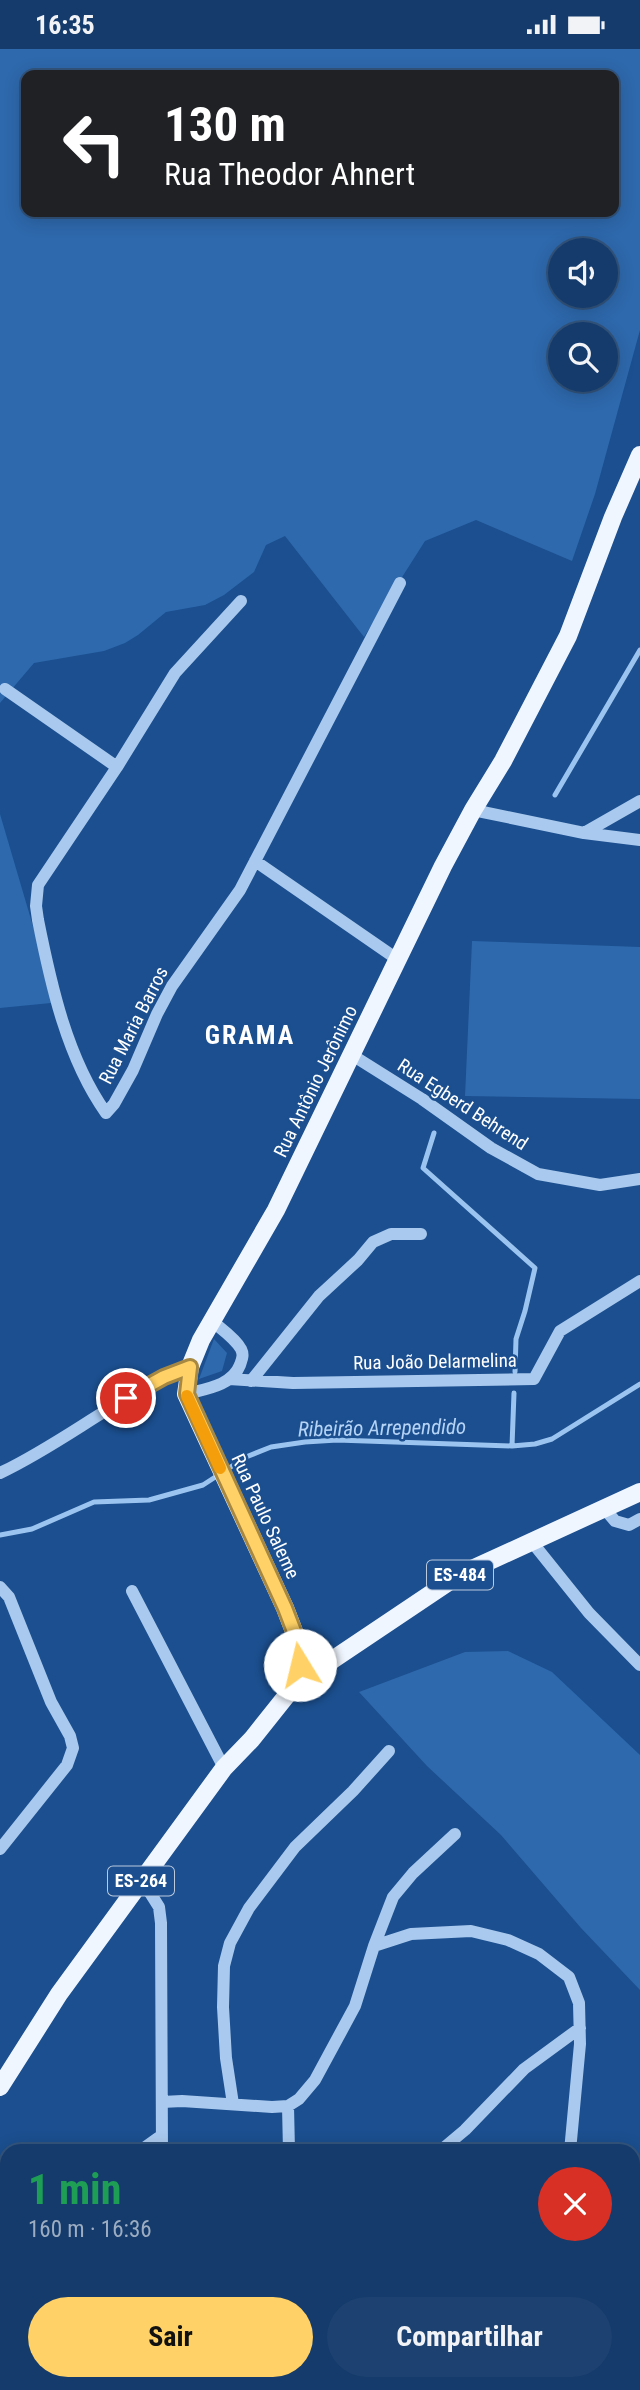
<!DOCTYPE html>
<html lang="pt">
<head>
<meta charset="utf-8">
<style>
	:root { --surface:#143b6b; --page:#1d4271; --text:#f1f3f6; --muted:#9dadc1; --line:#33557e; --accent:#ffd166 }
	body { margin:0; font-family:"Roboto Condensed",sans-serif; background:var(--page); color:var(--text); height:100vh; display:flex; flex-direction:column; font-size:26px; white-space:nowrap }
	* { box-sizing:border-box; margin:0 }
	p { font-size:23px; color:var(--muted) }
	.icon { flex:none; width:38px; height:38px; fill:none; stroke:currentColor; stroke-width:2; stroke-linecap:round; stroke-linejoin:round }
	.map { position:relative; flex:1; overflow:hidden }
	.side { position:absolute; left:0px; top:2095px; width:640px; height:247px; display:flex; flex-direction:column; background:var(--surface); border-radius:21px 21px 0 0; box-shadow:0 4px 18px #0003,0 0 0 2px var(--line) }
	.side>* { flex:none }
	.top-card { position:absolute; left:21px; top:21px; width:598px; height:147px; border-radius:14px; box-shadow:0 4px 18px #0003,0 0 0 2px var(--line); background:#202124; color:#fff; overflow:hidden }
	.buttons { position:absolute; left:548px; top:189px; display:grid; gap:14px }
	.buttons a { display:grid; place-items:center; width:70px; height:70px; border-radius:50%; background:var(--surface); box-shadow:0 4px 18px #0003,0 0 0 2px var(--line); font-size:35px }
	.pin { position:absolute; display:grid; place-items:center; width:60px; height:60px; color:#fff; margin:-30px; border:4px solid #fff; border-radius:50%; box-shadow:0 2px 7px #0007 }
	.me { position:absolute; width:77px; margin:-38px; rotate:351deg; stroke-linejoin:round; filter:drop-shadow(0 0 5px #0008) }
	.turn { display:flex; align-items:center; gap:24px; height:147px; padding:0 28px; font-size:32px }
	.turn .icon { width:91px; height:91px; stroke-width:2.5 }
	.turn b { display:block; font-size:49px; line-height:60px }
	.round { display:grid; place-items:center; flex:none; width:74px; height:74px; border-radius:37px; background:var(--page) }
	.head { display:flex; align-items:center; justify-content:space-between; height:119px; padding:0 28px }
	h1 { font-size:42px; font-weight:700; line-height:52px; color:#1e9e55 }
	.cta { display:flex; gap:14px; margin-top:auto; padding:14px 28px }
	.cta a { flex:1; height:80px; border-radius:42px; background:var(--accent); color:#111; font-size:28px; font-weight:700; line-height:80px; text-align:center }
	.cta a+a { background:var(--page); color:var(--text) }
	.status { display:flex; justify-content:space-between; align-items:center; height:49px; padding:0 35px; background:var(--surface); direction:ltr }
	.status svg { height:19px; fill:currentColor }
	.map>svg:first-child { display:block }
	.green { fill:#2e69ad; fill-rule:evenodd }
	.lines { fill:none; stroke-linecap:round; stroke-linejoin:round }
	.stream { stroke:#9cc4f0; stroke-width:5 }
	.minor { stroke:#a9c9ee; stroke-width:12 }
	.major { stroke:#f0f6ff; stroke-width:18 }
	.route-casing { stroke:#a68842; stroke-width:18 }
	.route { stroke:#ffd166; stroke-width:12 }
	.slow { stroke:#f59e0b; stroke-width:12 }
	.labels { text-anchor:middle; stroke-width:5; stroke-linejoin:round; paint-order:stroke }
	.shield { fill:#1b4f8f; stroke:#bbcadd; stroke-width:2 }
	.shield-label { font-size:18px; font-weight:bold; fill:#fff }
	.street-label { font-size:19px; fill:#fff; stroke:#1b4f8f }
	.water-label { font-size:21px; font-style:italic; fill:#b5d3f5; stroke:#1b4f8f }
	.district-label { font-size:26px; font-weight:bold; letter-spacing:2px; fill:#fff; stroke:#1b4f8f }
</style>
</head>
<body>
<div class="status"><b>16:35</b><svg viewBox="0 0 49 12"><path d="M0 12V9h3v3zM5 12V6h3v6zM10 12V3h3v9zM15 12V0h3v12zM26 1h20v11H26zM47 4h2v5h-2z"/></svg></div>
<div class="map">
<svg width="640" height="2341" viewBox="0 0 640 2341">
	<rect width="100%" height="100%" fill="#1b4f8f"/>
	<!-- green -->
	<path class="green" d="M 0,0 L 640,0 L 640,281 L 595,445 L 572,512 L 476,471 L 425,492 L 364,588 L 285,487 L 266,496 L 254,523 L 224,546 L 205,556 L 166,563 L 138,586 L 125,594 L 104,602 L 34,614 L 0,654 ZM 26,26 L 614,26 L 614,163 L 26,163 ZM 560,201 L 606,201 L 606,247 L 560,247 ZM 560,285 L 606,285 L 606,331 L 560,331 Z
		M 0,765 L 55,952 L 51,954 L 0,959 Z
		M 472,892 L 640,898 L 640,1050 L 465,1047 Z
		M 214,1290 L 227,1304 L 222,1322 L 199,1330 Z
		M 508,1602 L 552,1623 L 640,1706 L 640,1941 L 581,1879 L 501,1786 L 427,1717 L 359,1643 L 465,1603 Z
		M 293,2335 L 403,2335 L 418,2341 L 294,2341 Z"/>
	<g class="lines">
		<!-- stream -->
		<path class="stream" d="M 555,746 L 640,601
			M 434,1084 L 423,1119 L 535,1219 L 525,1262 L 516,1290 L 515,1323
			M 512,1397 L 514,1344
			M 0,1486 L 32,1480 L 94,1453 L 149,1451 L 203,1436 L 246,1408 L 271,1398 L 305,1393 L 337,1391 L 512,1397 L 535,1395 L 552,1390 L 640,1335"/>
		<!-- minor -->
		<path class="minor" d="M 241,552 L 175,624 L 117,718 L 38,836 L 36,857 L 38,871 C 51,936 67,1009 106,1064 L 114,1055 L 133,1021 L 157,965 L 172,937 L 240,841 L 400,534
			M 5,640 L 117,718
			M 473,761 L 584,784 L 640,791
			M 584,784 L 640,752
			M 255,812 L 397,910
			M 352,1006 L 422,1050 L 491,1099 L 538,1125 L 600,1136 L 640,1130
			M 229,1330 L 293,1334 L 534,1330 L 560,1282 L 640,1232
			M 251,1332 L 319,1247 L 358,1211 L 373,1193 L 391,1185 L 421,1185
			M 186,1345 C 205,1340 232,1337 240,1316 C 242,1310 244,1306 241,1300 C 235,1289 221,1280 212,1272
			M 0,1424 C 66,1393 121,1344 190,1318
			M 604,1459 L 615,1472 L 629,1476 L 640,1470
			M 532,1493 L 589,1564 L 640,1616
			M 0,1538 L 9,1548 L 51,1653 L 70,1687 L 73,1699 L 67,1716 L 0,1800
			M 132,1542 L 224,1719
			M 142,1831 L 159,1858 L 161,1874 L 162,2102
			M 374,1897 L 411,1885 L 471,1882 L 508,1891 L 539,1905 L 569,1928 L 579,1954 L 580,1995 L 570,2102
			M 162,2053 L 182,2052 L 272,2058 L 288,2057 L 299,2050 L 315,2031 L 355,1957 L 374,1897 L 393,1848 L 413,1824 L 455,1785
			M 233,2055 L 226,2009 L 223,1958 L 224,1917 L 230,1894 L 249,1859 L 295,1798 L 353,1742 L 389,1702
			M 288,2057 L 289,2102
			M 140,2102 L 161,2087
			M 440,2102 L 465,2081 L 524,2020 L 580,1979
			M 0,2162 L 7,2169
			M 0,2236 L 7,2229
			M 120,2339 L 121,2334"/>
		<!-- major -->
		<path class="major" d="M 295,1636 L 300,1616 L 300,1598 L 285,1559 L 186,1345 L 190,1318 L 201,1291 L 276,1161 L 443,817 L 473,761 L 503,712 L 568,587 L 613,468 L 640,406
			M 0,2038 L 59,1945 L 224,1719 L 252,1690 L 295,1636 L 459,1526 L 640,1443"/>
	</g>
	<g class="lines">
		<defs>
			<path id="route" d="M 126,1349 L 164,1328 L 190,1318 L 187,1345 L 285,1559 L 300,1598 L 300,1616"/>
		</defs>
		<!-- route casing -->
		<use href="#route" class="route-casing"/>
		<!-- route -->
		<use href="#route" class="route"/>
		<!-- slow -->
		<path class="slow" d="M 187,1347 L 220,1419"/>
	</g>
	<g class="labels">
		<!-- shield labels -->
		<g class="shield">
			<rect x="427" y="1511.5" width="66" height="29" rx="5"/>
			<rect x="108" y="1817.5" width="66" height="29" rx="5"/>
		</g>
		<g class="shield-label">
			<text x="460" y="1532">ES-484</text>
			<text x="141" y="1838">ES-264</text>
		</g>
		<!-- street labels -->
		<g class="street-label">
			<text transform="translate(133 976) rotate(-63)" y="7">Rua Maria Barros</text>
			<text transform="translate(315 1032) rotate(-64)" y="7">Rua Antônio Jerônimo</text>
			<text transform="translate(463 1055) rotate(33)" y="7">Rua Egberd Behrend</text>
			<text transform="translate(435 1312) rotate(-1)" y="7">Rua João Delarmelina</text>
			<text transform="translate(266 1467) rotate(65)" y="7">Rua Paulo Saleme</text>
		</g>
		<!-- water labels -->
		<g class="water-label">
			<text transform="translate(382 1379) rotate(-1)" y="7">Ribeirão Arrependido</text>
		</g>
		<!-- district labels -->
		<g class="district-label">
			<text x="250" y="995">GRAMA</text>
		</g>
	</g>
</svg>
<div class="buttons">
<a><svg class="icon" aria-label="sound" viewBox="0 0 24 24"><path d="M4 9h4l5-4v14l-5-4H4zM17 9q2 3 0 6"/></svg></a>
<a><svg class="icon" aria-label="search" viewBox="0 0 24 24"><circle cx="10" cy="10" r="6"/><path d="M15 15l6 6"/></svg></a>
</div>
<div class="pin" style="left:126px;top:1349px;background:#d93025"><svg class="icon" aria-label="arrive" viewBox="0 0 24 24"><path d="M6 21V4h12l-3 4 3 4H6"/></svg></div>
<svg class="me" style="left:300px;top:1616px" viewBox="-20 -20 40 40"><circle r="19" fill="#fff"/><path d="M0-13L10 11 0 6-10 11z" fill="#ffd166"/></svg>
<div class="top-card">
<div class="turn"><svg class="icon" aria-label="left" viewBox="0 0 24 24"><path d="M17 20v-9H6M10 6l-5 5 5 5"/></svg><div><b>130 m</b>Rua Theodor Ahnert</div></div>
</div>
<section class="side">
<div class="head"><div><h1>1 min</h1><p>160 m · 16:36</p></div><a class="round" style="background:#d93025;color:#fff"><svg class="icon" aria-label="close" viewBox="0 0 24 24"><path d="M6 6l12 12M18 6L6 18"/></svg></a></div>
<div class="cta"><a>Sair</a><a>Compartilhar</a></div>
</section>
</div>
</body>
</html>
